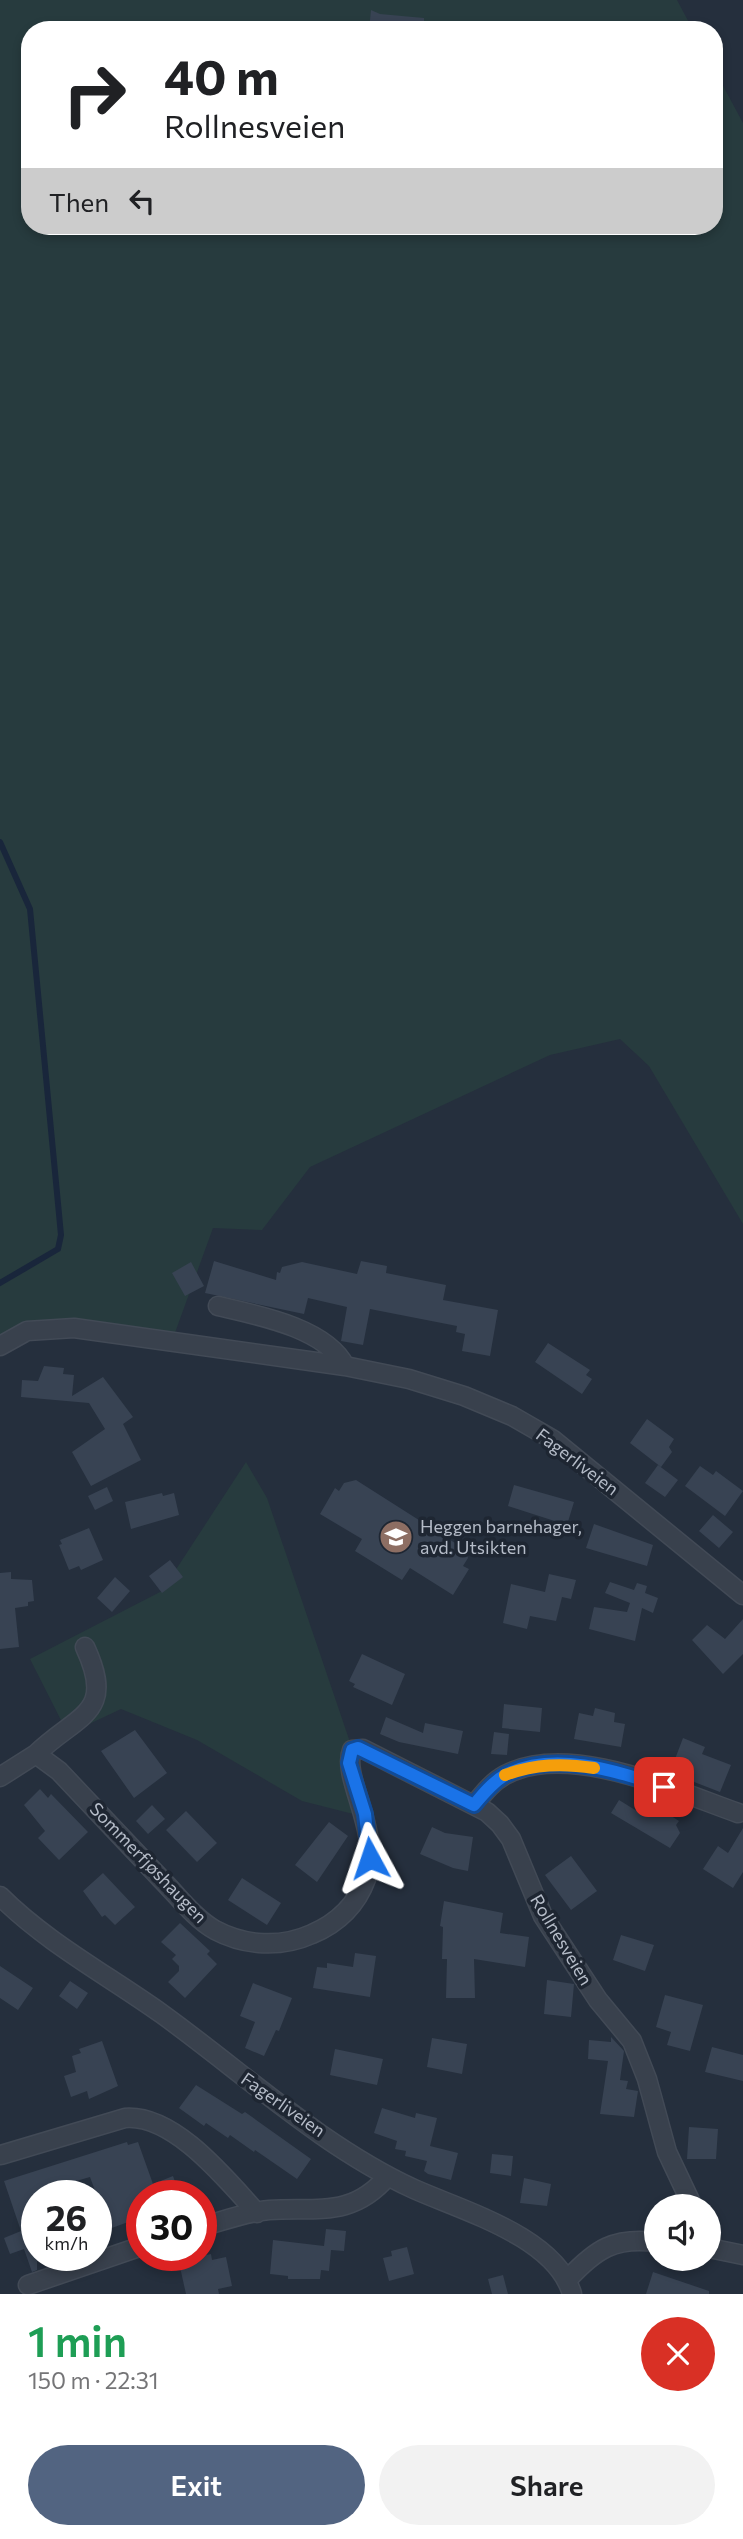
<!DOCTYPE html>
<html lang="en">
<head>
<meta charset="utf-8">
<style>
	:root { --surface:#fff; --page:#f2f2f2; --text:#202124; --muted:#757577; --accent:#526481 }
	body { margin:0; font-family:Commissioner,sans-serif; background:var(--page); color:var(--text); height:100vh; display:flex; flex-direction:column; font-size:26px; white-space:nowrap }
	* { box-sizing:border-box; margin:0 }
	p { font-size:23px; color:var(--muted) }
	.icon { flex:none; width:38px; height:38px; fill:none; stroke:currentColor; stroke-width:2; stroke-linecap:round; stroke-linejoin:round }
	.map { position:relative; height:2294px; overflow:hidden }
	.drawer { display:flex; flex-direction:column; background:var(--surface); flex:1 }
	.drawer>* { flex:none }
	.hud { position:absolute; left:21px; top:21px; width:702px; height:214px; border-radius:28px; box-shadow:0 4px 10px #0003; background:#fff; color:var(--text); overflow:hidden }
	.tools { position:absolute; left:644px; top:2194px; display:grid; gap:14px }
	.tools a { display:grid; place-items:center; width:77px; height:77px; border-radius:50%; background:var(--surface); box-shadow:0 4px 10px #0003; font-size:35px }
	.speed { position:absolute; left:21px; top:2180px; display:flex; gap:14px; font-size:35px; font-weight:700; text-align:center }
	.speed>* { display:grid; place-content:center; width:91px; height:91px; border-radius:50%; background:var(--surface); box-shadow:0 4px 10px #0003; line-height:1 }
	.speed small { font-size:18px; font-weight:400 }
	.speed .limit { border:10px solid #d22; background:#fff; color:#111 }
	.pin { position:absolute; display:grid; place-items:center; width:60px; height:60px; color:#fff; margin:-30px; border-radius:14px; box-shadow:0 4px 10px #0006 }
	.me { position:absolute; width:77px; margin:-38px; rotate:355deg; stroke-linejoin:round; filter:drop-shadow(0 0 5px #0008) }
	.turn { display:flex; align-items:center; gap:24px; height:147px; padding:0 28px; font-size:32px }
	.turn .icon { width:91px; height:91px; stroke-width:2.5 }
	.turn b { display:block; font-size:49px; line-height:60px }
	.then { display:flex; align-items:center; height:66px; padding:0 28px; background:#0003; gap:14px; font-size:26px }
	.round { display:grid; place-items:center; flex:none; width:74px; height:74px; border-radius:37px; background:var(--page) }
	.overview { display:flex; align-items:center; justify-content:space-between; height:119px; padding:0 28px }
	h1 { font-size:42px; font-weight:600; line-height:52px; color:#1e9e55 }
	.cta { display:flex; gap:14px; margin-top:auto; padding:14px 28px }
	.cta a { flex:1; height:80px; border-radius:42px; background:var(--accent); color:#fff; font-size:28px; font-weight:600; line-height:80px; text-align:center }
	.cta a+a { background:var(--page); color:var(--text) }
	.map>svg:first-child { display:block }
	.green { fill:#273b3e }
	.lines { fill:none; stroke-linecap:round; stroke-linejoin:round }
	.stream { stroke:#19263b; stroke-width:6 }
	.building { fill:#384353 }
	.street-casing { stroke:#424a56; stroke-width:21 }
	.street { stroke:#39414d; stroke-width:18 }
	.route-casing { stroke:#114b97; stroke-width:18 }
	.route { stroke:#1a73e8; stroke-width:12 }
	.slow { stroke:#f59e0b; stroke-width:12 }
	.labels { text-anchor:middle; stroke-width:7; stroke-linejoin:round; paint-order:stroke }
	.street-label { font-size:18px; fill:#b5bcc8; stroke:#1e2632 }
	.poi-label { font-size:18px; fill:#b5bcc8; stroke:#1e2632; text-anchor:start }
</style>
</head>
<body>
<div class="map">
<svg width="743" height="2294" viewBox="0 0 743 2294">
	<rect width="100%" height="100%" fill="#252f3d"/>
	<!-- green -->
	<path class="green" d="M 0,0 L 677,0 L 693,30 L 30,30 L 30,226 L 714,226 L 714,69 L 743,123 L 743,1224 L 649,1066 L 620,1039 L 550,1055 L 310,1167 L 262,1230 L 213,1228 L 172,1341 L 23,1328 L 0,1349 Z
		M 246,1462 L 267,1498 L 352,1748 L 361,1816 L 302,1801 L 197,1740 L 121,1709 L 68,1734 L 30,1659 L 162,1591 Z"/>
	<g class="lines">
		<!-- stream -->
		<path class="stream" d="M 0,842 L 30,909 L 61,1235 L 58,1249 L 0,1283"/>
	</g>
	<!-- building -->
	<path class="building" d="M 371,10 L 380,14 L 424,18 L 424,30 L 369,30 Z
		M 214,1261 L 276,1280 L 277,1272 L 280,1273 L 282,1267 L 302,1262 L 357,1274 L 361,1261 L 387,1266 L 386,1273 L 446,1285 L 443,1300 L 498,1310 L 490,1356 L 462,1351 L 465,1334 L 456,1332 L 457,1326 L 370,1309 L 363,1345 L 341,1341 L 347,1307 L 308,1298 L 304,1314 L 205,1293 Z
		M 191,1262 L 204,1286 L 185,1296 L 172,1273 Z
		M 548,1343 L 590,1370 L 586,1375 L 592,1379 L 582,1394 L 535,1362 Z
		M 44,1366 L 64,1368 L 63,1374 L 74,1375 L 72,1396 L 103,1377 L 133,1417 L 123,1424 L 141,1460 L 91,1486 L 72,1452 L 105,1429 L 89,1403 L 21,1397 L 22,1380 L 38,1381 Z
		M 647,1419 L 674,1439 L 669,1447 L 672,1452 L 661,1467 L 630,1443 Z
		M 658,1465 L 678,1480 L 665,1497 L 645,1483 Z
		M 700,1466 L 713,1475 L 716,1471 L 743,1491 L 725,1516 L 685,1486 Z
		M 356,1480 L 466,1550 L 468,1558 L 463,1566 L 469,1569 L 453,1595 L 410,1568 L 402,1580 L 355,1551 L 362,1539 L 320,1514 L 335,1488 L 339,1491 L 344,1483 Z
		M 514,1485 L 574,1502 L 567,1525 L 508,1506 Z
		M 107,1487 L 113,1501 L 95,1510 L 88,1496 Z
		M 162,1493 L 163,1496 L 174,1493 L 179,1515 L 131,1529 L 125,1502 Z
		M 713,1515 L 733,1532 L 719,1548 L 699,1531 Z
		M 594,1524 L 653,1545 L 647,1566 L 586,1548 Z
		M 89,1528 L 103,1560 L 81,1570 L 79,1566 L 69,1570 L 59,1545 L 62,1544 L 60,1540 Z
		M 170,1560 L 183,1577 L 162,1593 L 149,1576 Z
		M 11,1572 L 11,1579 L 32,1580 L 34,1601 L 28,1602 L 28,1606 L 15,1608 L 19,1647 L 0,1649 L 0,1573 Z
		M 549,1574 L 576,1580 L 571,1599 L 562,1597 L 556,1621 L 530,1616 L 527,1629 L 503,1623 L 511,1584 L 545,1592 Z
		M 115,1577 L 130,1591 L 112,1612 L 97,1598 Z
		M 610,1582 L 634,1590 L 637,1583 L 647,1586 L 645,1593 L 658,1598 L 653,1613 L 642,1608 L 635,1641 L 589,1629 L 594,1607 L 627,1612 L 630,1603 L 605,1593 Z
		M 743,1619 L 743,1654 L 723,1674 L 692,1640 L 707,1625 L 725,1639 Z
		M 362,1654 L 405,1674 L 392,1705 L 353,1687 L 355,1684 L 349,1681 Z
		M 504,1704 L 542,1708 L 540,1732 L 502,1728 Z
		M 595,1708 L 615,1713 L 614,1722 L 625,1724 L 621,1747 L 574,1739 L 579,1713 L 593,1716 Z
		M 386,1717 L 423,1733 L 425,1723 L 463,1731 L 458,1754 L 399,1742 L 380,1734 Z
		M 135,1730 L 167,1773 L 134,1798 L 101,1751 Z
		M 494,1732 L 509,1734 L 507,1755 L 491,1754 Z
		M 683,1738 L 705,1747 L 702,1754 L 731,1765 L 720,1792 L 689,1780 L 691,1774 L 672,1767 Z
		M 40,1789 L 48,1798 L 51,1794 L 88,1832 L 59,1860 L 38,1838 L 45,1831 L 24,1805 Z
		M 619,1800 L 640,1813 L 648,1801 L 679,1821 L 676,1825 L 680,1833 L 670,1848 L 611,1813 Z
		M 152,1805 L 165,1819 L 148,1834 L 136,1821 Z
		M 186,1811 L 217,1843 L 197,1862 L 166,1830 Z
		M 329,1822 L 348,1836 L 317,1882 L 295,1865 Z
		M 432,1827 L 445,1833 L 473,1837 L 468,1871 L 453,1868 L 420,1854 Z
		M 743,1828 L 743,1872 L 733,1888 L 703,1869 L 718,1846 L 728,1853 Z
		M 571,1856 L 597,1891 L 571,1910 L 545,1875 Z
		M 103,1873 L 135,1907 L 115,1925 L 105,1915 L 102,1917 L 83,1891 Z
		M 242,1878 L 281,1903 L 267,1925 L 228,1900 Z
		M 444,1901 L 503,1913 L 500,1933 L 529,1937 L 525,1967 L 474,1959 L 475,1998 L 446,1998 L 447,1959 L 442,1959 L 443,1927 L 440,1926 Z
		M 180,1923 L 210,1951 L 207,1954 L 217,1964 L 185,1998 L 168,1982 L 179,1971 L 179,1966 L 172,1959 L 176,1955 L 161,1942 Z
		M 621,1935 L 654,1945 L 645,1971 L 613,1960 Z
		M 355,1953 L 376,1956 L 370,1997 L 313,1988 L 317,1967 L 327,1968 L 327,1963 L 353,1967 Z
		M 0,1966 L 33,1988 L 18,2010 L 0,1998 Z
		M 547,1980 L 574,1984 L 571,2017 L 544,2014 Z
		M 70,1981 L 88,1993 L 77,2009 L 59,1996 Z
		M 253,1983 L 292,1998 L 279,2031 L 276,2030 L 264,2056 L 245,2048 L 255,2022 L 240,2016 Z
		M 665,1995 L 703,2005 L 690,2051 L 667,2045 L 671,2032 L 656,2027 Z
		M 611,2037 L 624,2051 L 620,2080 L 628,2081 L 626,2089 L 638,2091 L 634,2117 L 600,2114 L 608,2061 L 588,2059 L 589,2040 L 611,2042 Z
		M 432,2038 L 467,2044 L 462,2074 L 427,2067 Z
		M 102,2041 L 118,2086 L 89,2099 L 87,2091 L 71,2097 L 64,2076 L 76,2072 L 72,2056 L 81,2053 L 79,2049 Z
		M 712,2047 L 743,2055 L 743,2081 L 705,2072 Z
		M 335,2049 L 383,2059 L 377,2085 L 330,2075 Z
		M 196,2085 L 242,2114 L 245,2112 L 311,2159 L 297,2179 L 255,2150 L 254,2152 L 230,2135 L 228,2138 L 206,2123 L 204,2126 L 179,2108 Z
		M 382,2108 L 415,2118 L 416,2113 L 437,2118 L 430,2146 L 458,2153 L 451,2180 L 428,2174 L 424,2171 L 427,2161 L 405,2156 L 406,2151 L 395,2149 L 397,2141 L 374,2133 Z
		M 689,2127 L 718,2129 L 716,2159 L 687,2159 Z
		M 127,2142 L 128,2145 L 138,2142 L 153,2184 L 173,2176 L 180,2196 L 142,2196 L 142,2217 L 109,2229 L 90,2177 L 52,2188 L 50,2196 L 37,2196 L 37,2270 L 32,2272 L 24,2249 L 10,2254 L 4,2238 L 21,2231 L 4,2181 Z
		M 492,2154 L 513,2156 L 511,2176 L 490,2173 Z
		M 524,2178 L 551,2184 L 547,2206 L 520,2203 Z
		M 326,2229 L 346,2231 L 344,2251 L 331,2250 L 329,2271 L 321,2270 L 320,2279 L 288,2279 L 288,2276 L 270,2274 L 273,2240 L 324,2246 Z
		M 407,2247 L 414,2274 L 389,2281 L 383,2258 L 392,2256 L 391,2251 Z
		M 211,2254 L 212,2260 L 226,2257 L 232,2286 L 218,2289 L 219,2294 L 186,2294 L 180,2267 L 194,2264 L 192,2258 Z
		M 653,2272 L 709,2291 L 709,2294 L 646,2294 Z
		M 503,2275 L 508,2294 L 492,2294 L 488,2279 Z"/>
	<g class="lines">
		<defs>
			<path id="street" d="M 218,1306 C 257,1315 326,1328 345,1366
				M 0,1346 L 27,1331 L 74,1328 L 345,1366 L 409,1379 L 464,1396 L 512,1416 L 552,1439 L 743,1595
				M 36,1754 C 79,1713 116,1714 85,1647
				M 0,1777 L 36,1754 L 59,1771 C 93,1807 127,1843 161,1879 C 178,1896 194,1918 215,1930 C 245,1946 281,1948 312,1934 C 338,1923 356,1906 366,1879 C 382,1830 341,1778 352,1750 L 363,1749 L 487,1812 L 500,1824 L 511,1839 L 543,1916 L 598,2000 L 632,2041 L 647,2079 L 667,2152 L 693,2207
				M 474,1805 C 483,1794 492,1782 505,1775 C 569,1741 675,1791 738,1813
				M 0,1896 C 47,1943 109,1976 162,2014 C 245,2074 321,2146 414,2189 C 463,2211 556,2237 572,2294
				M 1,2155 L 125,2118 C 174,2114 226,2179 257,2213
				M 201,2227 C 223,2221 246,2212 269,2210 C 318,2207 352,2218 388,2176
				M 709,2248 L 743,2255
				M 568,2279 C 596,2249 614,2237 656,2242
				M 28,2285 L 142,2246"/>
		</defs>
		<!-- street casing -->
		<use href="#street" class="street-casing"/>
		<!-- street -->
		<use href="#street" class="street"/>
	</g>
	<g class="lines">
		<defs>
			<path id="route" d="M 370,1858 L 365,1814 L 349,1763 L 352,1750 L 358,1748 L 474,1805 C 483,1794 493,1782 505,1775 C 554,1750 616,1771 664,1787"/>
		</defs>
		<!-- route casing -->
		<use href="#route" class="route-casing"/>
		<!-- route -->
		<use href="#route" class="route"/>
		<!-- slow -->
		<path class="slow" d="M 505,1775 C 535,1764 562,1763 594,1768"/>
	</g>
	<!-- icons -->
	<defs>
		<symbol id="school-disc" viewBox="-11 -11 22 22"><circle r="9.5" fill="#8d6e63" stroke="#1e2632"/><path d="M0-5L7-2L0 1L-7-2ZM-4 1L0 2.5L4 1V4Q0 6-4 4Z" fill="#fff"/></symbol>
	</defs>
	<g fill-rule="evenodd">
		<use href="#school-disc" x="377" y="1518" width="38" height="38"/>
	</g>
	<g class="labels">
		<!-- street labels -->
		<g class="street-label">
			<text transform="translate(577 1462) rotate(37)" y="6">Fagerliveien</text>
			<text transform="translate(148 1863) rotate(46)" y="6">Sommerfjøshaugen</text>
			<text transform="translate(561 1940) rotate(59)" y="6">Rollnesveien</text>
			<text transform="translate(283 2105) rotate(35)" y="6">Fagerliveien</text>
		</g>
		<!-- poi labels -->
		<g class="poi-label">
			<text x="420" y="1533">Heggen barnehager,<tspan x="420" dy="21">avd. Utsikten</tspan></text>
		</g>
	</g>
</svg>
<div class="tools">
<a><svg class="icon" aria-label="sound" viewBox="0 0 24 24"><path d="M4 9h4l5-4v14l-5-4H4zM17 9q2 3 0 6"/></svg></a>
</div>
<div class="speed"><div>26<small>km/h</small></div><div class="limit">30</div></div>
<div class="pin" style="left:664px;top:1787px;background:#d93025"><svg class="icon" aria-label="arrive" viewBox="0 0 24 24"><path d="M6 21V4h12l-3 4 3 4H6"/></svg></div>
<svg class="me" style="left:370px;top:1858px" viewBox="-20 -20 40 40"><path d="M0-17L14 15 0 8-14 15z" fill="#1a73e8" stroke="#fff" stroke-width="4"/></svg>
<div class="hud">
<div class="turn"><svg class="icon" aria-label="right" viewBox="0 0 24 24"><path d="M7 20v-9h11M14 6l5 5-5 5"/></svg><div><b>40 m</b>Rollnesveien</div></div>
<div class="then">Then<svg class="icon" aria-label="left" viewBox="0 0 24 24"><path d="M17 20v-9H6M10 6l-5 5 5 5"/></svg></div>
</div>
</div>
<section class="drawer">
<div class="overview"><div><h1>1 min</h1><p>150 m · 22:31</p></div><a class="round" style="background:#d93025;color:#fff"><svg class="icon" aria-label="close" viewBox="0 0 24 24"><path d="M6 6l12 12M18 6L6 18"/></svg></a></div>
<div class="cta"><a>Exit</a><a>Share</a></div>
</section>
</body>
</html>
